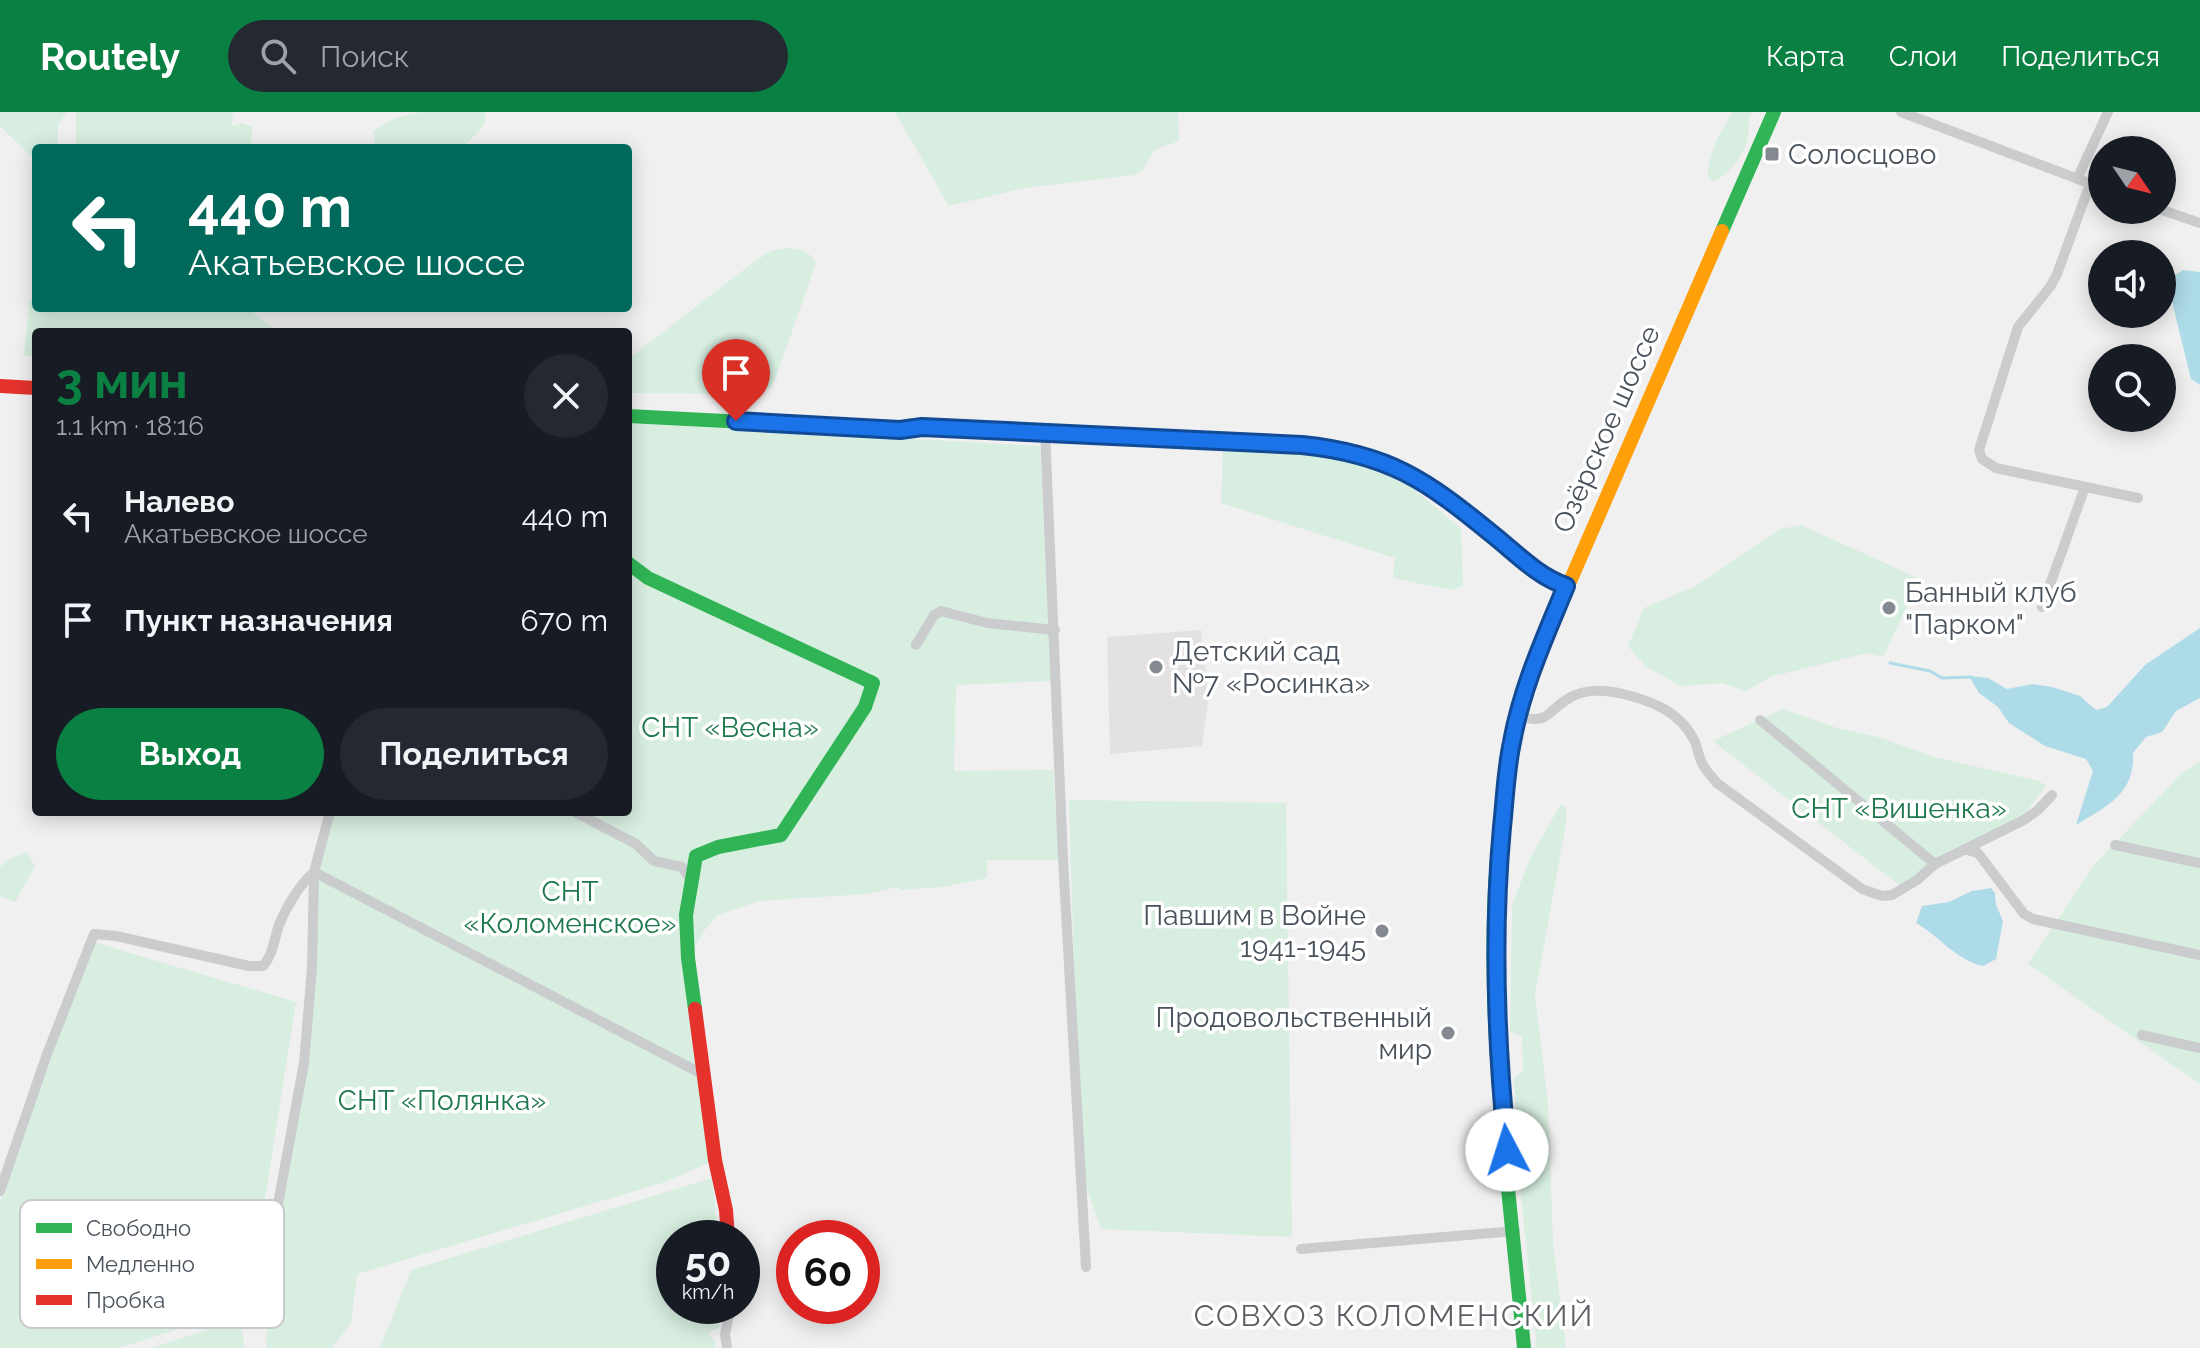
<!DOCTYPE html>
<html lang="ru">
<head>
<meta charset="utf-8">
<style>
	:root { --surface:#171b24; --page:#242831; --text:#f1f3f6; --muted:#9ea1a6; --accent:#0b8043 }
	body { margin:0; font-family:Raleway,sans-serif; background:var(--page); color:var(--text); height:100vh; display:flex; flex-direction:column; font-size:30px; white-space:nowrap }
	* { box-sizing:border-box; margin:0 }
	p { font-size:26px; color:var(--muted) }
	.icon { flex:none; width:44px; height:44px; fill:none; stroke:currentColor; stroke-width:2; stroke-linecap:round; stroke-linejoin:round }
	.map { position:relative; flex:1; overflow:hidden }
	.details { position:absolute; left:32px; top:216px; width:600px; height:488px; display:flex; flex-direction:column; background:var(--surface); border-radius:8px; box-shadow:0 4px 20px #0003 }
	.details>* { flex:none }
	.guide { position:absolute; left:32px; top:32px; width:600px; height:168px; border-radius:8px; box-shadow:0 4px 20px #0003; background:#00695c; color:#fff; overflow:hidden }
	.needle { width:52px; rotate:125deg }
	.fabs { position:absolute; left:2088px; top:24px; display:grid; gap:16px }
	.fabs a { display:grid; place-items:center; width:88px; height:88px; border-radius:50%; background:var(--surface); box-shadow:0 4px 20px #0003; font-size:40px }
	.speed { position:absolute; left:656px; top:1108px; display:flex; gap:16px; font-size:40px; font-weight:700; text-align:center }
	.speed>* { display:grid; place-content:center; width:104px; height:104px; border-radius:50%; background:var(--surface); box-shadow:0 4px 20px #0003; line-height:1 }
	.speed small { font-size:20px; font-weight:400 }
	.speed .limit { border:12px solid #d22; background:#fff; color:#111 }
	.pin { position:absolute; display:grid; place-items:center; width:68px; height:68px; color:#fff; margin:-82px -34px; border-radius:50% 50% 50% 0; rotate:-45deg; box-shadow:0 0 8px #0007 }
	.pin .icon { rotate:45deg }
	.me { position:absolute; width:88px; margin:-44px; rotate:355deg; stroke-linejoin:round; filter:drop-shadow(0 0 6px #0008) }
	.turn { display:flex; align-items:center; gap:28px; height:168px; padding:0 24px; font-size:36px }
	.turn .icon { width:104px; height:104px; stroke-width:2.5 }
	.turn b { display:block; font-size:56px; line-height:68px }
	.round { display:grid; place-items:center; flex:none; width:84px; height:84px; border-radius:42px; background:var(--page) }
	.overview { display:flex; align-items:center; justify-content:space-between; height:136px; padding:0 24px }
	h1 { font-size:48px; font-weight:700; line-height:60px; color:var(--accent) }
	.button { display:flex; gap:16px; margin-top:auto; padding:16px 24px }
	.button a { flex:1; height:92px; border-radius:48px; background:var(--accent); color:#fff; font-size:32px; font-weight:700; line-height:92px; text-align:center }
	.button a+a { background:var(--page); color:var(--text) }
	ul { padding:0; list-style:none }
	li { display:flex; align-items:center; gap:24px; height:104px; padding:0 24px }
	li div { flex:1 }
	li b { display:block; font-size:30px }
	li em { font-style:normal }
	header { display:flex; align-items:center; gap:48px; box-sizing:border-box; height:112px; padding:0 40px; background:var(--accent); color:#fff }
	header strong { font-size:38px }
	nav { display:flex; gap:44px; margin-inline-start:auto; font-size:28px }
	.search { width:560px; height:72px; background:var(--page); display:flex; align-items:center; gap:20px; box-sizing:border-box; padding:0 28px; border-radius:44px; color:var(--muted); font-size:30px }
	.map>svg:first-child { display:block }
	.education { fill:#e3e1e1 }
	.green { fill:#d7eee0 }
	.water { fill:#aedbe8 }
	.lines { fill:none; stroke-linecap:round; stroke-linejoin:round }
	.stream { stroke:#aedbe8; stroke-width:3 }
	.street { stroke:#cbccce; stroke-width:10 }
	.fast { stroke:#30b455; stroke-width:14 }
	.slow { stroke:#ff9f0a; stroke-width:14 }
	.jam { stroke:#e5322d; stroke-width:14 }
	.route-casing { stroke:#114b97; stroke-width:20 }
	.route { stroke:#1a73e8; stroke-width:14 }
	.poi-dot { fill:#84898f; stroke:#fff; stroke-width:3 }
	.labels { text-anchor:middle; stroke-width:7; stroke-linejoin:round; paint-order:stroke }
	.poi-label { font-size:28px; fill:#49525b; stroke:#fff; text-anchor:start }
	.street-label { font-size:28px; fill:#49525b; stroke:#fff }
	.park-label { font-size:28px; fill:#1e784d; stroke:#fff }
	.neighbourhood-label { font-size:30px; letter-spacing:2px; fill:#5c5f64; stroke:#fff }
	.key { fill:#fff; stroke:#c8cbce; stroke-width:2 }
	.key-label { font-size:22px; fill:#49525b }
</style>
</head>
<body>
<header>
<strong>Routely</strong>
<div class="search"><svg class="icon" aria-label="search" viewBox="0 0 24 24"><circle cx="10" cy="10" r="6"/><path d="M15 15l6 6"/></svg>Поиск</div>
<nav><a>Карта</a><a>Слои</a><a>Поделиться</a></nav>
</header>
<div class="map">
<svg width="2200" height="1236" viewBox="0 0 2200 1236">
	<rect width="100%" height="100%" fill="#f1f0f0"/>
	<!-- education -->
	<path class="education" d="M 1201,518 L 1208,589 L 1202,634 L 1110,642 L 1107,525 Z"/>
	<!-- green -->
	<path class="green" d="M 0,0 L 67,0 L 58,12 L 58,36 L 36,36 L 36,49 L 0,14 Z
		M 76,0 L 233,0 L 232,14 L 242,11 L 252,15 L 251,36 L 76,36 Z
		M 422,0 L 485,0 C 488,16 473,25 462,35 L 376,36 L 373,19 L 396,6 Z
		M 895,0 L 1178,0 L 1179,29 L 1154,38 L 1144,57 L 1135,63 L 1024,76 L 949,94 Z
		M 1733,0 L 1752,0 C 1746,9 1750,15 1748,25 C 1745,42 1729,62 1714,70 L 1708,64 C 1708,43 1721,17 1733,0 Z
		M 787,136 C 801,137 809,139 816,151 L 775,268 L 770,275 L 757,282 L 628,281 L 628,247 L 754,150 L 771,139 Z
		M 36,178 L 36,196 L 247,196 L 278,220 L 36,220 L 36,244 L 24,244 L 29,190 Z
		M 628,311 L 1040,334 L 1051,569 L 956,573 L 954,659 L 1053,658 L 1059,748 L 987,748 L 987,766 L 944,775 L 900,778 L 898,775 L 866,782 L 759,789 L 718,803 L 706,816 L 688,846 L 715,1048 L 665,1070 L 357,1162 L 351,1211 L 332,1236 L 266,1236 L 269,1192 L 262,1175 L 304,951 L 314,760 L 330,700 L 628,700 Z
		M 1223,335 C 1269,337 1320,334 1365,349 C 1399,360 1433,394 1461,417 L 1463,474 L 1451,478 L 1393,466 L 1395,446 L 1221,391 Z
		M 1801,413 L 1920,467 L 1883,545 L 1867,541 L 1770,565 L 1746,579 L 1722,571 L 1681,574 L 1646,555 L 1628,534 L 1644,496 L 1696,474 L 1780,417 Z
		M 1783,597 L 1837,616 L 1882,626 L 1934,645 L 2039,669 L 2046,674 L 2023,704 L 1904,777 L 1713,629 Z
		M 2200,649 L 2200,972 L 2028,852 L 2094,753 L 2182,661 Z
		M 1069,688 L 1286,691 L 1292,1125 L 1101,1117 L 1085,1071 L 1076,922 Z
		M 1561,692 L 1566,695 L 1566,711 L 1535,883 L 1548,992 L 1553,1130 L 1566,1236 L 1537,1236 L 1520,1074 L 1514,967 L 1523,958 L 1522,925 L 1510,920 L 1512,793 L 1531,744 Z
		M 27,740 L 35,754 L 15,790 L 0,784 L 0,755 L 6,749 Z
		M 93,830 L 296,890 L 248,1195 L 119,1236 L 0,1236 L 0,1090 L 39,972 Z
		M 712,1066 L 719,1126 L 674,1126 L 674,1194 L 720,1194 L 720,1215 L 708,1221 L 715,1228 L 715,1236 L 380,1236 L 411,1158 Z
		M 240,1209 L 245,1236 L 151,1236 L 231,1210 Z"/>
	<!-- water -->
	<path class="water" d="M 2183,158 L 2200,160 L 2200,273 L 2191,267 L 2169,177 L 2174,164 Z
		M 2200,516 L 2200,586 L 2176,599 L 2162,620 L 2146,625 L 2133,641 C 2135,682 2107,694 2076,713 L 2093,659 L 2086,647 L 2045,634 L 2009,611 L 1998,595 L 1979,581 L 1969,564 L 1988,566 L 2007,577 L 2032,572 L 2052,575 L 2080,584 L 2096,598 L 2107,595 L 2145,553 Z
		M 1991,776 L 1995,781 L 1996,793 L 2003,809 L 1996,847 L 1983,854 C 1956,848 1939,824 1916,811 L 1922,794 L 1949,790 L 1972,779 Z"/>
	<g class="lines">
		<!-- stream -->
		<path class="stream" d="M 1890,551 L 1930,559 L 1942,566 L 1971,565"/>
		<!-- street -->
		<path class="street" d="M 1901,0 L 2102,76
			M 2077,67 L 2108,0
			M 2090,72 L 2057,162 L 2050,175 L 2018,215 L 1979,338 L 1982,347 L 1996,356 L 2138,386
			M 2162,98 L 2200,111
			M 1045,319 L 1063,747 L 1086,1155
			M 2042,495 L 2085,375
			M 916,533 L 934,503 L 941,499 L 987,511 L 1055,518
			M 1518,605 C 1553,612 1545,599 1571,585 C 1586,577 1602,578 1619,581 C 1649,588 1679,598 1694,628 C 1698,635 1698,644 1702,651 C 1705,658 1712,665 1717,671 L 1862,777 L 1882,784 L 1892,783 L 1917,768 L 1935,752 L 2024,708 L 2038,698 L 2052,683
			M 1760,608 L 1935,752
			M 575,700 L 636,732 L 654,749 L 682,755 L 690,767
			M 2115,733 L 2200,751
			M 1967,738 L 1978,741 L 2024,802 L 2033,807 L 2200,843
			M 314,760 L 704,963
			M 2142,923 L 2200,936
			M 0,1079 L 47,942 L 94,822 L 116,824 L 249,854 L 263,854 C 273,843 274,827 279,813 C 286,795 300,772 314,760
			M 270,1135 L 304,951 L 312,856 L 314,760 L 330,700
			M 1301,1137 L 1515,1119
			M 727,1236 L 725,1222 L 731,1194"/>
		<!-- fast -->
		<path class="fast" d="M 1722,119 L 1774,0
			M 628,304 L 900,318 L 922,315 L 1045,319 L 1303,335
			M 628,451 L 648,466 L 873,571 L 865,595 L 781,723 L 718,735 L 696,744 L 686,803 L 688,846 L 695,897
			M 1524,1236 C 1503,1003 1455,733 1552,511"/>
		<!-- slow -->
		<path class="slow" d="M 1552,511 L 1722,119"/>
		<!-- jam -->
		<path class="jam" d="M 0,274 L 36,276
			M 1303,335 C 1315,336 1328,335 1340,337 C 1399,348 1450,387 1495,424 C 1518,443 1538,463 1566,474
			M 695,897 L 715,1048 L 726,1098 L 728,1126"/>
	</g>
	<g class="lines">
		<defs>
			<path id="route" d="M 736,309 L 900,318 L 922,315 L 1302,333 C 1389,342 1426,368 1492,422 C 1516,441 1537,464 1566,474 C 1545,525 1522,575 1512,630 C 1506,658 1505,687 1502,715 C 1492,824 1496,930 1507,1038"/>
		</defs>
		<!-- route casing -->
		<use href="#route" class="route-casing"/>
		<!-- route -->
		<use href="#route" class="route"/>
	</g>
	<!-- markers -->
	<g class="poi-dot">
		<rect x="1764" y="34" width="16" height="16" rx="4"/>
		<circle cx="1889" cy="496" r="8"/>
		<circle cx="1156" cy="555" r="8"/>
		<circle cx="1382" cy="819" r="8"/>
		<circle cx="1448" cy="921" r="8"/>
	</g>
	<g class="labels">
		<!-- poi labels -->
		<g class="poi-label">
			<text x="1788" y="52">Солосцово</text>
			<text x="1905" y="490">Банный клуб<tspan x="1905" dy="32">"Парком"</tspan></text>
			<text x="1172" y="549">Детский сад<tspan x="1172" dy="32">№7 «Росинка»</tspan></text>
			<text x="1366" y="813" text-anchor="end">Павшим в Войне<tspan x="1366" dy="32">1941-1945</tspan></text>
			<text x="1432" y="915" text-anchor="end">Продовольственный<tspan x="1432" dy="32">мир</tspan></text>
		</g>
		<!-- street labels -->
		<g class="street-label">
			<text transform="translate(1606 317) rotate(-66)" y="10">Озёрское шоссе</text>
		</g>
		<!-- park labels -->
		<g class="park-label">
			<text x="730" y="625">СНТ «Весна»</text>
			<text x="1899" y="706">СНТ «Вишенка»</text>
			<text x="570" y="789">СНТ<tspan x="570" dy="32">«Коломенское»</tspan></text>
			<text x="442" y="998">СНТ «Полянка»</text>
		</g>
		<!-- neighbourhood labels -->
		<g class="neighbourhood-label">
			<text x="1394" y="1214">СОВХОЗ КОЛОМЕНСКИЙ</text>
		</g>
	</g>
	<!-- legend -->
	<rect x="20" y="1088" width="264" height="128" rx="12" class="key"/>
	<rect x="36" y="1111" width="36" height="10" fill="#30b455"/>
	<rect x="36" y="1147" width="36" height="10" fill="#ff9f0a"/>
	<rect x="36" y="1183" width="36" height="10" fill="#e5322d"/>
	<g class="key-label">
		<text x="86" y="1124">Свободно</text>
		<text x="86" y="1160">Медленно</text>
		<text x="86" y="1196">Пробка</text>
	</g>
</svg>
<div class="fabs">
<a><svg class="needle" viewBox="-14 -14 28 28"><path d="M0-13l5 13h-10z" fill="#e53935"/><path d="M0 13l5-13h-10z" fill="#9ea1a6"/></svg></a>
<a><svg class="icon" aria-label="sound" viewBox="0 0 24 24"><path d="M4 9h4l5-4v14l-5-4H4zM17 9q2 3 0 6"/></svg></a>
<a><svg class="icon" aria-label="search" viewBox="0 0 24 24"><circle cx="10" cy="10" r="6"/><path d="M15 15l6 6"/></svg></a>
</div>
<div class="speed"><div>50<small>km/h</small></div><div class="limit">60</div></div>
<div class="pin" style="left:736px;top:309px;background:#d93025"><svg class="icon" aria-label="arrive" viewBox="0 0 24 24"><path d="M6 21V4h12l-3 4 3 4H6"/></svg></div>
<svg class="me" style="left:1507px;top:1038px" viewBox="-20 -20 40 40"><circle r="19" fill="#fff"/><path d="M0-13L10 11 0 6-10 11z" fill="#1a73e8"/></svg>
<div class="guide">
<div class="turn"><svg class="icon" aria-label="left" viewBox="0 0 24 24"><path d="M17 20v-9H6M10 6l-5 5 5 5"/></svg><div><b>440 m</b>Акатьевское шоссе</div></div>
</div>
<section class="details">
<div class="overview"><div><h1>3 мин</h1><p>1.1 km · 18:16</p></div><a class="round"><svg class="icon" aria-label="close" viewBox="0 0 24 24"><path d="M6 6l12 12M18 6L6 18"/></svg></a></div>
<ul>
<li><svg class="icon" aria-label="left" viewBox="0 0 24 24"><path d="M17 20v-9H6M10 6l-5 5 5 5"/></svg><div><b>Налево</b><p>Акатьевское шоссе</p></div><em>440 m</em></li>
<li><svg class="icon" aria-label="arrive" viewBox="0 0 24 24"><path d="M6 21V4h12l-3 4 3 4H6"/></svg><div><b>Пункт назначения</b></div><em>670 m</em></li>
</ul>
<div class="button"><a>Выход</a><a>Поделиться</a></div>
</section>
</div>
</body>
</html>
